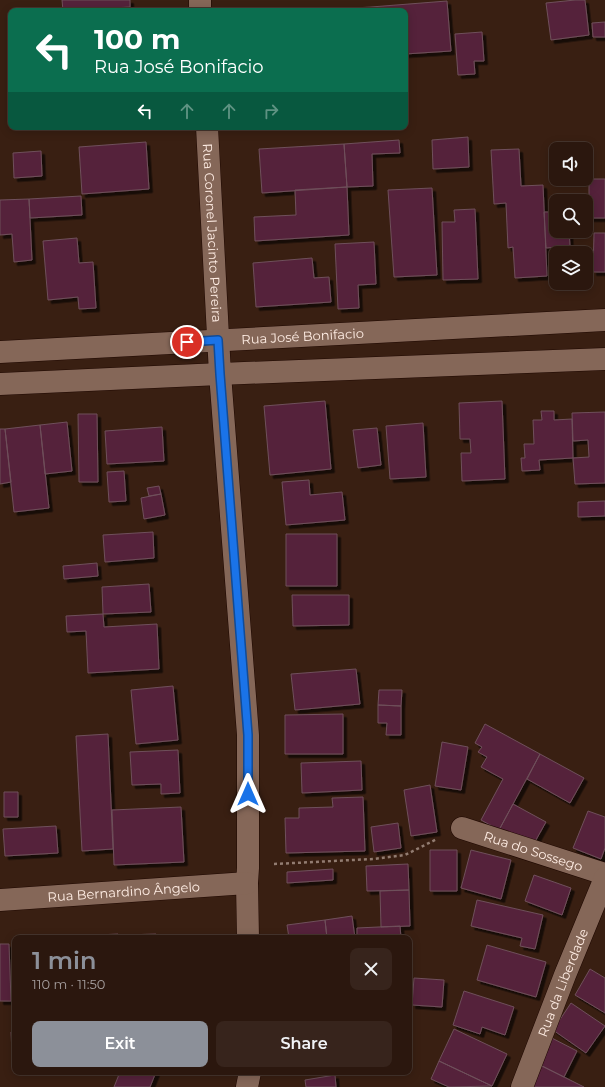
<!DOCTYPE html>
<html lang="en">
<head>
<meta charset="utf-8">
<style>
	:root { --surface:#2b170e; --page:#37241c; --text:#f1f3f6; --muted:#a69f9e; --line:#47362e; --accent:#8c9099 }
	body { margin:0; font-family:Montserrat,sans-serif; background:var(--page); color:var(--text); height:100vh; display:flex; flex-direction:column; font-size:15px; white-space:nowrap }
	* { box-sizing:border-box; margin:0 }
	p { font-size:13px; color:var(--muted) }
	.icon { flex:none; width:22px; height:22px; fill:none; stroke:currentColor; stroke-width:2; stroke-linecap:round; stroke-linejoin:round }
	.map { position:relative; flex:1; overflow:hidden }
	.sheet { position:absolute; left:12px; top:935px; width:400px; height:140px; display:flex; flex-direction:column; background:var(--surface); border-radius:8px; box-shadow:0 2px 10px #0003,0 0 0 1px var(--line) }
	.sheet>* { flex:none }
	.top-card { position:absolute; left:8px; top:8px; width:400px; height:122px; border-radius:8px; box-shadow:0 2px 10px #0003,0 0 0 1px var(--line); background:#0b6e4f; color:#fff; overflow:hidden }
	.tools { position:absolute; left:549px; top:142px; display:grid; gap:8px }
	.tools a { display:grid; place-items:center; width:44px; height:44px; border-radius:8px; background:var(--surface); box-shadow:0 2px 10px #0003,0 0 0 1px var(--line); font-size:20px }
	.pin { position:absolute; display:grid; place-items:center; width:34px; height:34px; color:#fff; margin:-17px; border:2px solid #fff; border-radius:50%; box-shadow:0 1px 4px #0007 }
	.me { position:absolute; width:44px; margin:-22px; rotate:0deg; stroke-linejoin:round; filter:drop-shadow(0 0 3px #0008) }
	.turn { display:flex; align-items:center; gap:14px; height:84px; padding:0 20px; font-size:18px }
	.turn .icon { width:52px; height:52px; stroke-width:2.5 }
	.turn b { display:block; font-size:28px; line-height:34px }
	.lanes { display:flex; align-items:center; height:38px; padding:0 20px; background:#0003; justify-content:center; gap:20px; direction:ltr }
	.lanes .off { opacity:.35 }
	.round { display:grid; place-items:center; flex:none; width:42px; height:42px; border-radius:8px; background:var(--page) }
	.summary { display:flex; align-items:center; justify-content:space-between; height:68px; padding:0 20px }
	h1 { font-size:24px; font-weight:600; line-height:30px; color:var(--accent) }
	.button { display:flex; gap:8px; margin-top:auto; padding:8px 20px }
	.button a { flex:1; height:46px; border-radius:8px; background:var(--accent); color:#fff; font-size:16px; font-weight:600; line-height:46px; text-align:center }
	.button a+a { background:var(--page); color:var(--text) }
	.map>svg:first-child { display:block }
	.building { fill:#55243a; stroke:#6f4f5b; filter:url(#shadow) }
	.lines { fill:none; stroke-linecap:round; stroke-linejoin:round }
	.minor-casing { stroke:#1f0800; stroke-width:23 }
	.path { stroke:#927c71; stroke-width:2.5; stroke-dasharray:3 3; stroke-linecap:butt }
	.minor { stroke:#856758; stroke-width:22 }
	.route-casing { stroke:#114b97; stroke-width:10 }
	.route { stroke:#1a73e8; stroke-width:7 }
	.labels { text-anchor:middle; stroke-width:4; stroke-linejoin:round; paint-order:stroke }
	.street-label { font-size:13px; fill:#feece3; stroke:#180c07 }
</style>
</head>
<body>
<div class="map">
<svg width="605" height="1087" viewBox="0 0 605 1087">
	<defs>
		<filter id="shadow"><feDropShadow dx="3.5" dy="3.5" stdDeviation="0" flood-color="#0009"/></filter>
	</defs>
	<rect width="100%" height="100%" fill="#391f12"/>
	<!-- building -->
	<path class="building" d="M 62,0 L 130,0 L 130,7 L 63,11 Z
		M 575,0 L 585,0 L 589,35 L 551,40 L 546,3 Z
		M 447,1 L 451,51 L 405,54 L 405,11 L 371,11 L 371,7 Z
		M 371,7 L 371,11 L 304,11 Z
		M 605,22 L 605,37 L 593,37 L 592,23 Z
		M 482,32 L 484,61 L 474,61 L 475,74 L 458,75 L 455,34 Z
		M 468,137 L 469,167 L 433,169 L 432,140 Z
		M 399,140 L 400,153 L 372,154 L 373,186 L 347,187 L 344,144 Z
		M 146,142 L 149,189 L 82,194 L 79,147 Z
		M 344,144 L 347,187 L 262,193 L 259,149 Z
		M 519,149 L 521,186 L 543,185 L 547,276 L 515,278 L 513,247 L 508,248 L 506,203 L 494,204 L 491,150 Z
		M 41,151 L 42,176 L 14,178 L 13,153 Z
		M 589,179 L 605,179 L 605,218 L 589,218 Z
		M 347,187 L 349,235 L 255,241 L 254,217 L 296,215 L 295,190 Z
		M 432,188 L 437,275 L 394,277 L 388,190 Z
		M 81,196 L 82,215 L 30,218 L 29,199 Z
		M 29,199 L 32,260 L 14,262 L 12,234 L 0,235 L 0,200 Z
		M 475,209 L 478,279 L 443,280 L 442,222 L 455,222 L 454,210 Z
		M 544,212 L 556,212 L 556,231 L 569,231 L 570,246 L 546,248 Z
		M 594,233 L 605,233 L 605,272 L 593,272 Z
		M 77,238 L 79,263 L 93,262 L 96,308 L 79,309 L 78,297 L 48,300 L 43,241 Z
		M 374,242 L 376,284 L 358,285 L 359,308 L 338,309 L 335,244 Z
		M 312,258 L 314,278 L 329,277 L 331,302 L 256,307 L 253,263 Z
		M 325,401 L 331,469 L 270,475 L 264,406 Z
		M 502,401 L 505,479 L 462,481 L 461,453 L 471,453 L 470,439 L 460,439 L 459,403 Z
		M 541,411 L 554,411 L 554,420 L 572,419 L 573,458 L 539,460 L 540,470 L 522,471 L 521,458 L 525,458 L 524,444 L 534,444 L 533,420 L 542,420 Z
		M 605,412 L 605,483 L 575,484 L 573,458 L 589,457 L 588,440 L 573,441 L 572,413 Z
		M 78,414 L 97,414 L 98,482 L 79,482 Z
		M 67,422 L 72,471 L 45,474 L 40,425 Z
		M 423,423 L 426,477 L 390,479 L 386,426 Z
		M 40,425 L 49,508 L 14,512 L 5,429 Z
		M 162,427 L 164,461 L 107,464 L 105,431 Z
		M 377,428 L 381,465 L 358,468 L 353,430 Z
		M 0,429 L 5,429 L 11,482 L 0,484 Z
		M 124,471 L 126,501 L 109,502 L 107,472 Z
		M 309,480 L 310,495 L 342,492 L 345,520 L 286,525 L 282,482 Z
		M 159,486 L 161,494 L 149,496 L 147,488 Z
		M 161,494 L 165,515 L 144,519 L 141,498 Z
		M 605,501 L 605,516 L 578,517 L 578,502 Z
		M 153,532 L 154,558 L 105,562 L 103,535 Z
		M 286,534 L 337,534 L 337,586 L 286,586 Z
		M 97,563 L 98,576 L 64,579 L 63,566 Z
		M 149,584 L 151,612 L 103,614 L 102,587 Z
		M 292,595 L 349,595 L 349,625 L 293,626 Z
		M 103,614 L 104,627 L 157,624 L 159,669 L 88,673 L 86,631 L 67,632 L 66,616 Z
		M 356,669 L 360,704 L 295,710 L 291,674 Z
		M 173,686 L 178,740 L 136,744 L 131,690 Z
		M 379,690 L 402,690 L 401,706 L 378,705 Z
		M 378,705 L 401,706 L 401,735 L 386,735 L 387,723 L 378,723 Z
		M 343,714 L 343,754 L 285,754 L 285,715 Z
		M 485,724 L 540,754 L 499,830 L 481,820 L 503,779 L 481,767 L 487,757 L 478,752 L 482,747 L 475,743 Z
		M 108,734 L 113,849 L 82,851 L 76,736 Z
		M 442,742 L 468,747 L 461,790 L 435,786 Z
		M 178,750 L 180,793 L 161,794 L 161,784 L 132,785 L 130,752 Z
		M 540,754 L 584,778 L 570,803 L 527,779 Z
		M 361,761 L 362,790 L 302,793 L 301,763 Z
		M 430,785 L 437,832 L 411,836 L 404,790 Z
		M 4,792 L 18,792 L 18,817 L 4,817 Z
		M 363,797 L 365,851 L 286,853 L 285,818 L 299,818 L 299,808 L 333,807 L 332,798 Z
		M 513,804 L 546,822 L 532,847 L 499,830 Z
		M 181,807 L 184,862 L 114,865 L 112,810 Z
		M 588,811 L 605,817 L 605,848 L 601,859 L 573,848 Z
		M 398,823 L 401,848 L 374,852 L 371,827 Z
		M 56,826 L 58,853 L 5,856 L 3,829 Z
		M 430,850 L 457,850 L 457,891 L 430,891 Z
		M 471,850 L 511,860 L 501,899 L 461,888 Z
		M 408,864 L 409,890 L 367,891 L 366,866 Z
		M 333,869 L 333,880 L 287,883 L 287,872 Z
		M 534,875 L 571,888 L 562,915 L 525,901 Z
		M 409,890 L 410,926 L 381,927 L 380,891 Z
		M 477,900 L 543,915 L 535,949 L 520,946 L 522,938 L 471,926 Z
		M 352,916 L 355,938 L 327,938 L 325,920 Z
		M 325,920 L 327,938 L 289,938 L 287,925 Z
		M 400,926 L 401,938 L 357,938 L 357,928 Z
		M 118,934 L 118,938 L 78,938 L 78,936 Z
		M 156,934 L 156,938 L 125,938 L 125,935 Z
		M 0,944 L 9,944 L 11,1001 L 0,1001 Z
		M 487,945 L 546,962 L 536,997 L 477,980 Z
		M 590,969 L 605,978 L 605,1013 L 575,995 Z
		M 414,978 L 444,980 L 442,1007 L 412,1005 Z
		M 464,991 L 514,1007 L 505,1035 L 482,1027 L 480,1034 L 453,1025 Z
		M 571,1003 L 605,1026 L 586,1053 L 553,1030 Z
		M 454,1029 L 507,1054 L 492,1086 L 439,1061 Z
		M 11,1032 L 15,1032 L 15,1053 L 12,1053 Z
		M 546,1035 L 577,1051 L 564,1077 L 540,1065 Z
		M 439,1061 L 492,1086 L 449,1087 L 431,1079 Z
		M 540,1065 L 584,1087 L 529,1087 Z
		M 120,1072 L 156,1072 L 150,1087 L 114,1087 Z
		M 335,1075 L 336,1087 L 306,1087 L 305,1080 Z"/>
	<g class="lines">
		<defs>
			<g id="minor">
				<path d="M 200,0 L 200,11"/>
				<path id="s1" d="M 207,127 L 220,374 L 248,735 L 248,868 L 247,883 L 248,938"/>
				<path id="s2" d="M 0,352 L 605,320"/>
				<path d="M 0,384 L 220,374 L 605,359"/>
				<path id="s3" d="M 462,828 L 605,874"/>
				<path id="s4" d="M 0,900 L 247,883"/>
				<path d="M 247,1087 L 250,1072"/>
				<path id="s5" d="M 522,1087 L 565,975 L 605,878"/>
			</g>
		</defs>
		<!-- minor casing -->
		<use href="#minor" class="minor-casing"/>
		<!-- path -->
		<path class="path" d="M 274,864 L 373,859 L 405,855 L 437,839"/>
		<!-- minor -->
		<use href="#minor" class="minor"/>
	</g>
	<g class="lines">
		<defs>
			<path id="route" d="M 187,342 L 218,340 L 220,374 L 248,735 L 248,794"/>
		</defs>
		<!-- route casing -->
		<use href="#route" class="route-casing"/>
		<!-- route -->
		<use href="#route" class="route"/>
	</g>
	<g class="labels">
		<!-- street labels -->
		<g class="street-label">
			<text dy="5" stroke="none"><textPath href="#s1" startOffset="106">Rua Coronel Jacinto Pereira</textPath></text>
			<text dy="5" stroke="none"><textPath href="#s2" startOffset="303">Rua José Bonifacio</textPath></text>
			<text dy="5" stroke="none"><textPath href="#s3" startOffset="75">Rua do Sossego</textPath></text>
			<text dy="5" stroke="none"><textPath href="#s4" startOffset="124">Rua Bernardino Ângelo</textPath></text>
			<text dy="5" stroke="none"><textPath href="#s5" startOffset="112">Rua da Liberdade</textPath></text>
		</g>
	</g>
</svg>
<div class="tools">
<a><svg class="icon" aria-label="sound" viewBox="0 0 24 24"><path d="M4 9h4l5-4v14l-5-4H4zM17 9q2 3 0 6"/></svg></a>
<a><svg class="icon" aria-label="search" viewBox="0 0 24 24"><circle cx="10" cy="10" r="6"/><path d="M15 15l6 6"/></svg></a>
<a><svg class="icon" aria-label="layers" viewBox="0 0 24 24"><path d="M12 4l9 5-9 5-9-5zM3 14l9 5 9-5"/></svg></a>
</div>
<div class="pin" style="left:187px;top:342px;background:#d93025"><svg class="icon" aria-label="arrive" viewBox="0 0 24 24"><path d="M6 21V4h12l-3 4 3 4H6"/></svg></div>
<svg class="me" style="left:248px;top:794px" viewBox="-20 -20 40 40"><path d="M0-17L14 15 0 8-14 15z" fill="#1a73e8" stroke="#fff" stroke-width="4"/></svg>
<div class="top-card">
<div class="turn"><svg class="icon" aria-label="left" viewBox="0 0 24 24"><path d="M17 20v-9H6M10 6l-5 5 5 5"/></svg><div><b>100 m</b>Rua José Bonifacio</div></div>
<div class="lanes"><svg class="icon" aria-label="left" viewBox="0 0 24 24"><path d="M17 20v-9H6M10 6l-5 5 5 5"/></svg><svg class="icon off" aria-label="ahead" viewBox="0 0 24 24"><path d="M12 20V5M6 11l6-6 6 6"/></svg><svg class="icon off" aria-label="ahead" viewBox="0 0 24 24"><path d="M12 20V5M6 11l6-6 6 6"/></svg><svg class="icon off" aria-label="right" viewBox="0 0 24 24"><path d="M7 20v-9h11M14 6l5 5-5 5"/></svg></div>
</div>
<section class="sheet">
<div class="summary"><div><h1>1 min</h1><p>110 m · 11:50</p></div><a class="round"><svg class="icon" aria-label="close" viewBox="0 0 24 24"><path d="M6 6l12 12M18 6L6 18"/></svg></a></div>
<div class="button"><a>Exit</a><a>Share</a></div>
</section>
</div>
</body>
</html>
